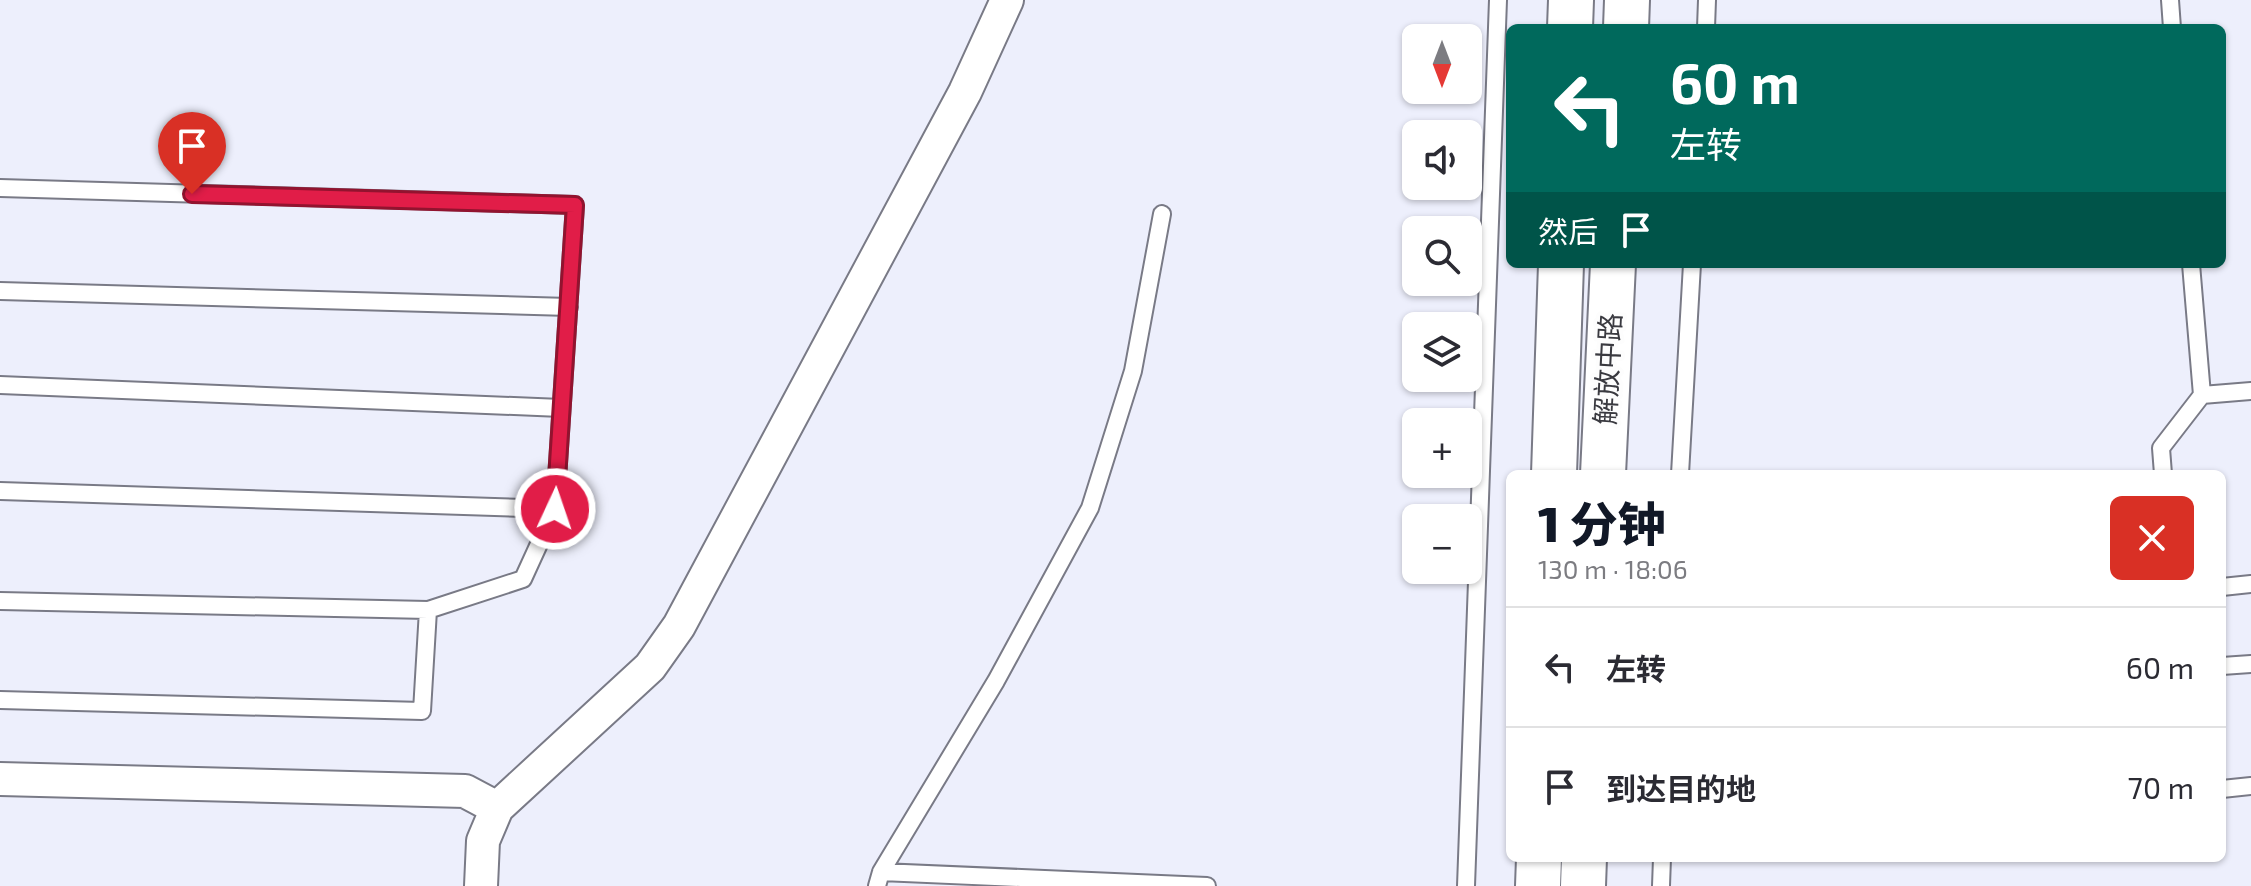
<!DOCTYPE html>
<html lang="zh">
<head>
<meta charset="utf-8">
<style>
	:root { --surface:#fff; --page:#f7f7f7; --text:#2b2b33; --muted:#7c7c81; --line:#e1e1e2; --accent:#111827 }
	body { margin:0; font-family:"Exo 2","Noto Sans SC",sans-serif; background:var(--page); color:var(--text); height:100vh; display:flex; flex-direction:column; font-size:30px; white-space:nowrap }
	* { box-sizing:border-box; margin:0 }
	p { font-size:26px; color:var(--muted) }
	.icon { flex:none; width:44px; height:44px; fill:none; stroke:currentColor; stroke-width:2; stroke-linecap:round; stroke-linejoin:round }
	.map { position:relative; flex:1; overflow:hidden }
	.sheet { position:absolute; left:1506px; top:470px; width:720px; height:392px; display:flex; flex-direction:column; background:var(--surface); border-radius:12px; box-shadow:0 2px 6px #0004 }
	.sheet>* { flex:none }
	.hud { position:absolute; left:1506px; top:24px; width:720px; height:244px; border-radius:12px; box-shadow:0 2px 6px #0004; background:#00695c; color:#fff; overflow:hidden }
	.needle { width:52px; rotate:180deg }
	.tools { position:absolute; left:1402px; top:24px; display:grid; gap:16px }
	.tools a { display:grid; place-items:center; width:80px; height:80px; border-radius:12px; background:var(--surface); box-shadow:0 2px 6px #0004; font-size:40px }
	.pin { position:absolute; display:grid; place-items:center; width:68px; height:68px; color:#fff; margin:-82px -34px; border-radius:50% 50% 50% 0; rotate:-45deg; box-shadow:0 0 8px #0007 }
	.pin .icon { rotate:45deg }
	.me { position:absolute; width:88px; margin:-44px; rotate:3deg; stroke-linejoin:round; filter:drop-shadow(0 0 6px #0008) }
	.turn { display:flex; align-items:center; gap:28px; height:168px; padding:0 32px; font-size:36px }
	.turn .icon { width:104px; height:104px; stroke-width:2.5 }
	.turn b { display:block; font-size:56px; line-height:68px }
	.then { display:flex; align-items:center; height:76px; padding:0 32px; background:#0003; gap:16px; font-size:30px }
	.round { display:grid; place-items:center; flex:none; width:84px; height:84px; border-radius:12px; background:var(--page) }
	.summary { display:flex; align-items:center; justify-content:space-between; height:136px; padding:0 32px }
	h1 { font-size:48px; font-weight:800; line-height:60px; color:var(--accent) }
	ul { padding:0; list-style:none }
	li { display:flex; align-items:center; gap:24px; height:120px; padding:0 32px; border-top:2px solid var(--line) }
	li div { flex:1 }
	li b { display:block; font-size:30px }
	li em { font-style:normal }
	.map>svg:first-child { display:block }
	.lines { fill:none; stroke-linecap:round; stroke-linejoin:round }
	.lane-casing { stroke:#797a86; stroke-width:20 }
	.street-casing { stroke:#797a86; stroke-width:36 }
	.secondary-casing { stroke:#797a86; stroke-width:48 }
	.lane { stroke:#fff; stroke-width:16 }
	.street { stroke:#fff; stroke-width:32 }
	.secondary { stroke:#fff; stroke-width:44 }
	.route-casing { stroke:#92132f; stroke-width:20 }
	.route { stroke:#e11d48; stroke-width:14 }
	.labels { text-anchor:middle; stroke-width:8; stroke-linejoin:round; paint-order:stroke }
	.street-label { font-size:28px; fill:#3a3a40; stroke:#fdfdfd }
</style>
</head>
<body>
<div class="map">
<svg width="2251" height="886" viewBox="0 0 2251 886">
	<rect width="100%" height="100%" fill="#edeffc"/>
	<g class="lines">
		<defs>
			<path id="lane" d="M 2170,0 L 2172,28
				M 1706,28 L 1707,0
				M 0,188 L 575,205 L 555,509 L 0,491
				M 0,291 L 569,307
				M 0,385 L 561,408
				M 2202,395 L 2251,391
				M 1680,474 L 1692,264
				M 2163,474 L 2161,448 L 2202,395 L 2191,264
				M 2222,587 L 2251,584
				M 0,601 L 428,610 L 523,579 L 555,509
				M 2222,666 L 2251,664
				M 0,700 L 422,711 L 428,610
				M 2222,789 L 2251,786
				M 881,872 L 1207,886
				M 877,886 L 881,872 L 996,681 L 1090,508 L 1133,371 L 1162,214
				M 1466,886 L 1498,0
				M 1661,886 L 1662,858"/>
			<path id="street" d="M 0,779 L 465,791 L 497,808 L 483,841 L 481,886
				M 497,808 L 650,667 L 679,626 L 965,92 L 1007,0"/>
			<path id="secondary" d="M 1570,28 L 1571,0
				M 1626,28 L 1627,0
				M 1554,474 L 1561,264
				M 1603,474 L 1613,264
				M 1538,886 L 1539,858
				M 1583,886 L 1584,858"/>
		</defs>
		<!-- lane casing -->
		<use href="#lane" class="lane-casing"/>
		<!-- street casing -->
		<use href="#street" class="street-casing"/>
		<!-- secondary casing -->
		<use href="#secondary" class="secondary-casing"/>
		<!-- lane -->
		<use href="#lane" class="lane"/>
		<!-- street -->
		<use href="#street" class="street"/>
		<!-- secondary -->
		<use href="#secondary" class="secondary"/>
	</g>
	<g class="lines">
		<defs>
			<path id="route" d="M 192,194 L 575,205 L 555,509"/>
		</defs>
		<!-- route casing -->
		<use href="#route" class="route-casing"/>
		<!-- route -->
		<use href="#route" class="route"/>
	</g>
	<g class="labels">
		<!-- street labels -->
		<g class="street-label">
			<text transform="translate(1608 369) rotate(-87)" y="10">解放中路</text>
		</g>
	</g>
</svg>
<div class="tools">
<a><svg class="needle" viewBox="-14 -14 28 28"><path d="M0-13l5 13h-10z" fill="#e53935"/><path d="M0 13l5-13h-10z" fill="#7c7c81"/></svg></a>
<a><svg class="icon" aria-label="sound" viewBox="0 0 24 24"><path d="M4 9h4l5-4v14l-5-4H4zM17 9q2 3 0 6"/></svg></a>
<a><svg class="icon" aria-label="search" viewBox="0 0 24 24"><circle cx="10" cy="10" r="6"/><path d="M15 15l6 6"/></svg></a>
<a><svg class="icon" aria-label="layers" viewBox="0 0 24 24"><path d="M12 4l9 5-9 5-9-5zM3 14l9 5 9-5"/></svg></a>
<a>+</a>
<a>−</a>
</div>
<div class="pin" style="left:192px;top:194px;background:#d93025"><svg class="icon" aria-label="arrive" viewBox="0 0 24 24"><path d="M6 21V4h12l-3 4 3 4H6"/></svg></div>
<svg class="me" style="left:555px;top:509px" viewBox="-20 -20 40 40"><circle r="17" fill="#e11d48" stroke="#fff" stroke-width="3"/><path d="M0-11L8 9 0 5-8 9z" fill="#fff"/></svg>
<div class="hud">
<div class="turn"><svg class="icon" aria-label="left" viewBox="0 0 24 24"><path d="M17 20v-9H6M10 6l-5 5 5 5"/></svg><div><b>60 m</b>左转</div></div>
<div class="then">然后<svg class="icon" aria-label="arrive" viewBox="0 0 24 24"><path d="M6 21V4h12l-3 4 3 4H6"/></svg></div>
</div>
<section class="sheet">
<div class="summary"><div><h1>1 分钟</h1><p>130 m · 18:06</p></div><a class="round" style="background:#d93025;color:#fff"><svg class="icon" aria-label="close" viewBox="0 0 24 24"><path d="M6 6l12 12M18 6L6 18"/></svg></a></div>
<ul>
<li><svg class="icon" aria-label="left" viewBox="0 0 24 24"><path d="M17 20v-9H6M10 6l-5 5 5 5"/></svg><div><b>左转</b></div><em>60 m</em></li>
<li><svg class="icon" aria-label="arrive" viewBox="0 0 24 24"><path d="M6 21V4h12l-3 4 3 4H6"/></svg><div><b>到达目的地</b></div><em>70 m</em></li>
</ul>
</section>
</div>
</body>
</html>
